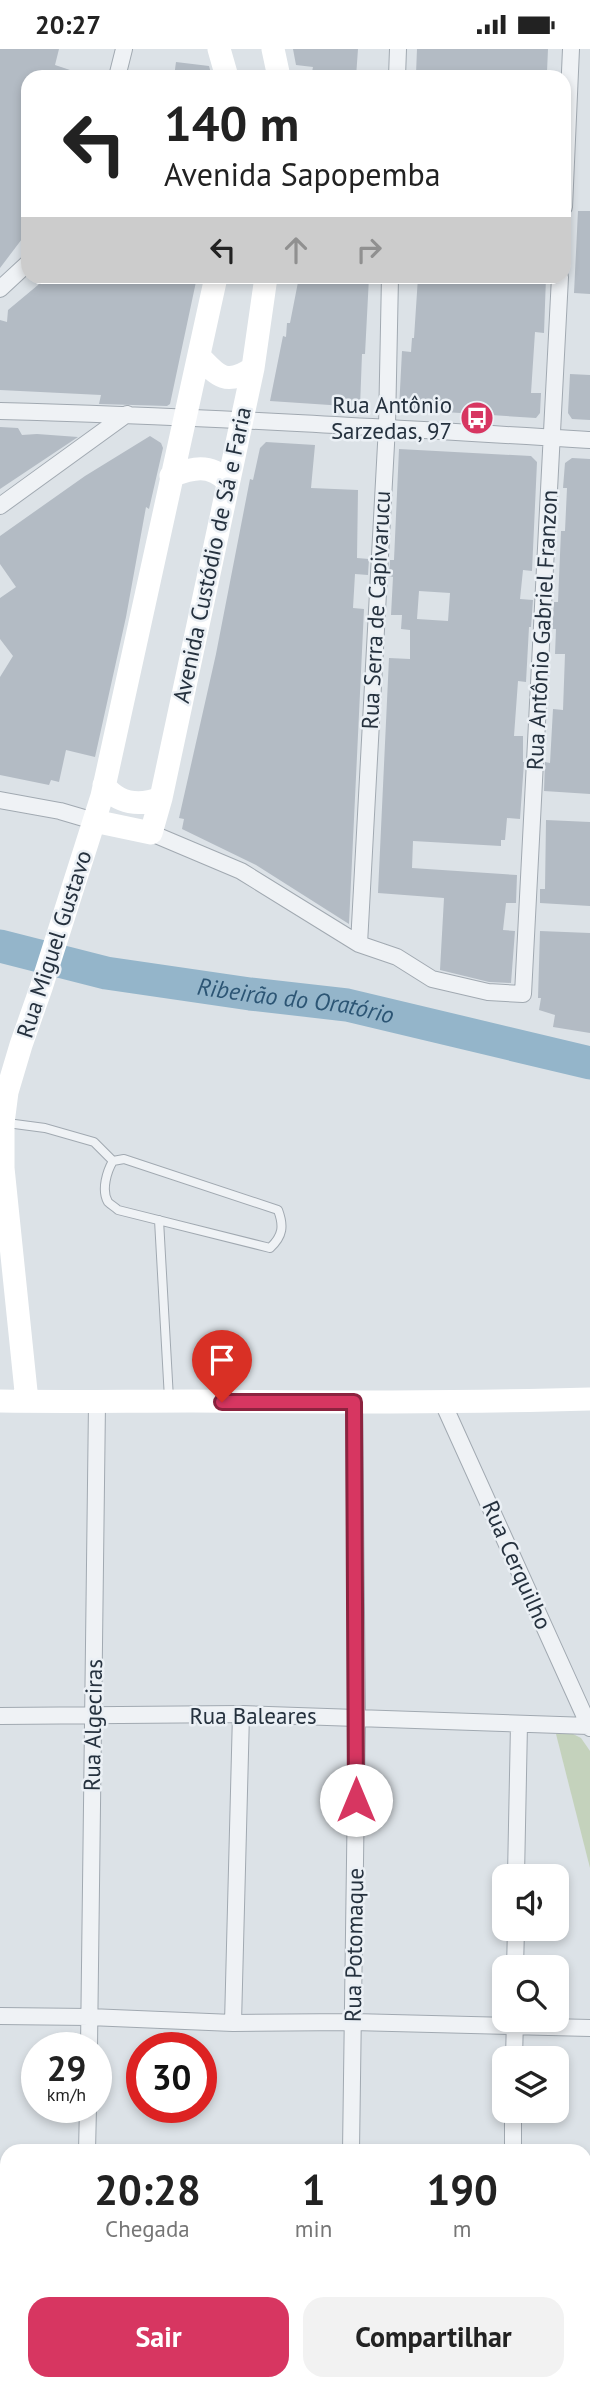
<!DOCTYPE html>
<html lang="pt">
<head>
<meta charset="utf-8">
<style>
	:root { --surface:#fff; --page:#f2f2f2; --text:#222; --muted:#767676; --accent:#d73661 }
	body { margin:0; font-family:"PT Sans",sans-serif; background:var(--page); color:var(--text); height:100vh; display:flex; flex-direction:column; font-size:26px; white-space:nowrap }
	* { box-sizing:border-box; margin:0 }
	p { font-size:23px; color:var(--muted) }
	.icon { flex:none; width:38px; height:38px; fill:none; stroke:currentColor; stroke-width:2; stroke-linecap:round; stroke-linejoin:round }
	.map { position:relative; flex:1; overflow:hidden }
	.details { position:absolute; left:0px; top:2095px; width:592px; height:247px; display:flex; flex-direction:column; background:var(--surface); border-radius:21px 21px 0 0; box-shadow:0 4px 10px #0003 }
	.details>* { flex:none }
	.banner { position:absolute; left:21px; top:21px; width:550px; height:214px; border-radius:21px; box-shadow:0 4px 10px #0003; background:#fff; color:var(--text); overflow:hidden }
	.tools { position:absolute; left:492px; top:1815px; display:grid; gap:14px }
	.tools a { display:grid; place-items:center; width:77px; height:77px; border-radius:14px; background:var(--surface); box-shadow:0 4px 10px #0003; font-size:35px }
	.speed { position:absolute; left:21px; top:1983px; display:flex; gap:14px; font-size:35px; font-weight:700; text-align:center }
	.speed>* { display:grid; place-content:center; width:91px; height:91px; border-radius:50%; background:var(--surface); box-shadow:0 4px 10px #0003; line-height:1 }
	.speed small { font-size:18px; font-weight:400 }
	.speed .limit { border:10px solid #d22; background:#fff; color:#111 }
	.pin { position:absolute; display:grid; place-items:center; width:60px; height:60px; color:#fff; margin:-72px -30px; border-radius:50% 50% 50% 0; rotate:-45deg; box-shadow:0 0 7px #0007 }
	.pin .icon { rotate:45deg }
	.me { position:absolute; width:77px; margin:-38px; rotate:0deg; stroke-linejoin:round; filter:drop-shadow(0 0 5px #0008) }
	.turn { display:flex; align-items:center; gap:24px; height:147px; padding:0 28px; font-size:32px }
	.turn .icon { width:91px; height:91px; stroke-width:2.5 }
	.turn b { display:block; font-size:49px; line-height:60px }
	.lanes { display:flex; align-items:center; height:66px; padding:0 28px; background:#0003; justify-content:center; gap:35px; direction:ltr }
	.lanes .off { opacity:.35 }
	.eta { display:flex; justify-content:space-evenly; align-items:center; height:119px; text-align:center }
	.eta b { font-size:42px; font-weight:800; line-height:49px }
	.primary-button { display:flex; gap:14px; margin-top:auto; padding:14px 28px }
	.primary-button a { flex:1; height:80px; border-radius:21px; background:var(--accent); color:#fff; font-size:28px; font-weight:800; line-height:80px; text-align:center }
	.primary-button a+a { background:var(--page); color:var(--text) }
	.status { display:flex; justify-content:space-between; align-items:center; height:49px; padding:0 35px; background:var(--surface); direction:ltr }
	.status svg { height:19px; fill:currentColor }
	.map>svg:first-child { display:block }
	.green { fill:#c4d2bc }
	.lines { fill:none; stroke-linecap:round; stroke-linejoin:round }
	.river { stroke:#94b5ca; stroke-width:33 }
	.building { fill:#b3bbc4; fill-rule:evenodd }
	.lane-casing { stroke:#a1a9b1; stroke-width:10 }
	.street-casing { stroke:#a1a9b1; stroke-width:18 }
	.lane { stroke:#eff2f5; stroke-width:8 }
	.street { stroke:#eff2f5; stroke-width:16 }
	.secondary { stroke:#fff; stroke-width:23 }
	.route-casing { stroke:#8c233f; stroke-width:18 }
	.route { stroke:#d73661; stroke-width:12 }
	.labels { text-anchor:middle; stroke-width:5; stroke-linejoin:round; paint-order:stroke }
	.poi-label { font-size:23px; fill:#25313e; stroke:#ebf0f5; text-anchor:end }
	.street-label { font-size:23px; fill:#25313e; stroke:#ebf0f5 }
	.water-label { font-size:24px; font-style:italic; fill:#2c5574; stroke:#ebf0f5 }
</style>
</head>
<body>
<div class="status"><b>20:27</b><svg viewBox="0 0 49 12"><path d="M0 12V9h3v3zM5 12V6h3v6zM10 12V3h3v9zM15 12V0h3v12zM26 1h20v11H26zM47 4h2v5h-2z"/></svg></div>
<div class="map">
<svg width="590" height="2341" viewBox="0 0 590 2341">
	<rect width="100%" height="100%" fill="#dce2e7"/>
	<!-- green -->
	<path class="green" d="M 571,1684 L 581,1689 L 590,1702 L 590,1819 L 556,1685 Z"/>
	<g class="lines">
		<!-- river -->
		<path class="river" id="s1" d="M 0,897 L 106,924 L 250,945 L 347,956 L 590,1014"/>
	</g>
	<!-- building -->
	<path class="building" d="M 0,0 L 59,0 L 55,16 L 82,25 L 81,28 L 28,28 L 28,182 L 0,219 Z
		M 293,0 L 358,0 L 356,28 L 311,28 L 313,18 L 296,16 Z
		M 417,0 L 548,0 L 547,23 L 540,23 L 540,28 L 430,28 L 416,25 Z
		M 176,13 L 209,17 L 212,28 L 174,28 Z
		M 578,162 L 590,162 L 590,245 L 574,244 Z
		M 43,228 L 197,228 L 170,355 L 167,357 L 99,355 L 101,346 L 0,341 L 0,271 L 7,273 L 8,261 L 38,236 Z
		M 299,228 L 369,228 L 365,305 L 362,305 L 360,358 L 270,352 L 283,287 L 286,288 L 287,274 L 290,274 Z
		M 418,228 L 546,228 L 544,284 L 535,283 L 531,344 L 541,344 L 540,364 L 536,369 L 399,360 L 402,302 L 411,303 L 412,289 L 414,289 Z
		M 570,325 L 590,326 L 590,371 L 572,370 L 568,364 Z
		M 0,378 L 18,379 L 22,386 L 37,385 L 78,388 L 0,440 Z
		M 150,387 L 161,394 L 163,399 L 149,460 L 146,458 L 126,568 L 95,708 L 66,701 L 59,733 L 51,731 L 49,736 L 0,726 L 0,628 L 13,607 L 0,590 L 0,549 L 16,538 L 0,515 L 0,487 L 85,427 Z
		M 266,393 L 315,396 L 311,439 L 358,441 L 357,509 L 369,510 L 368,526 L 355,525 L 353,559 L 364,560 L 349,875 L 256,816 L 182,780 L 184,770 L 179,769 L 216,605 L 250,430 L 253,431 L 260,399 Z
		M 399,400 L 531,407 L 537,413 L 532,522 L 523,521 L 520,550 L 533,551 L 531,578 L 529,578 L 526,633 L 518,632 L 514,687 L 523,687 L 523,713 L 524,713 L 520,770 L 507,769 L 505,791 L 501,791 L 501,797 L 413,792 L 412,819 L 517,826 L 516,854 L 506,854 L 503,881 L 515,882 L 511,934 L 489,933 L 440,921 L 444,849 L 378,844 L 389,609 L 410,610 L 410,581 L 401,580 L 402,566 L 391,566 L 393,528 L 389,527 L 390,511 L 394,511 ZM 419,542 L 450,544 L 448,572 L 417,570 Z
		M 572,409 L 590,410 L 590,745 L 544,742 L 545,713 L 550,714 L 553,660 L 563,661 L 565,605 L 555,605 L 556,580 L 552,580 L 554,553 L 558,553 L 561,482 L 565,482 L 567,439 L 563,439 L 565,414 Z
		M 546,771 L 590,773 L 590,857 L 540,854 L 540,840 L 545,840 Z
		M 540,882 L 590,884 L 590,984 L 553,978 L 555,966 L 539,961 L 541,949 L 538,949 Z"/>
	<g class="lines">
		<defs>
			<path id="lane" d="M 7,1074 L 45,1079 L 94,1093 L 113,1112
				M 124,1110 L 278,1161 C 284,1177 283,1187 270,1199 L 118,1161 C 115,1158 111,1156 108,1153 C 101,1141 107,1122 113,1112 Z
				M 159,1171 L 169,1350"/>
			<path id="street" d="M 117,28 L 124,0
				M 397,28 L 398,0
				M 564,158 L 571,0
				M 0,240 L 28,214
				M 0,362 C 197,367 393,379 590,391
				M 0,457 L 127,365
				M 0,751 L 60,762 L 94,772
				M 151,784 L 241,822 L 359,895 L 397,908 L 432,930 L 488,943 L 523,945 L 560,228
				M 359,895 L 387,377 L 390,228
				M 443,1354 L 590,1679
				M 0,1667 L 241,1665 L 589,1677
				M 516,1827 L 519,1675
				M 515,1918 L 516,1880
				M 0,1967 L 89,1968 L 233,1974 L 353,1973 L 590,1979
				M 233,1974 L 241,1665
				M 89,1998 L 97,1354
				M 514,2009 L 515,1970
				M 87,2102 L 88,2058
				M 351,2102 L 357,1668 L 354,1353
				M 513,2102 L 513,2062
				M 0,2280 L 7,2280
				M 584,2293 L 590,2293
				M 84,2341 L 84,2334
				M 345,2341 L 345,2334
				M 510,2341 L 510,2334"/>
		</defs>
		<!-- lane casing -->
		<use href="#lane" class="lane-casing"/>
		<!-- street casing -->
		<use href="#street" class="street-casing"/>
		<!-- lane -->
		<use href="#lane" class="lane"/>
		<!-- street -->
		<use href="#street" class="street"/>
		<!-- secondary -->
		<path class="secondary" d="M 219,0 L 227,28
			M 273,0 L 279,28
			M 199,307 C 218,328 227,337 253,319
			M 171,427 C 192,419 210,414 227,432
			M 104,736 C 118,755 140,757 161,749
			M 94,772 L 151,784 L 161,749 L 253,319 L 266,228
			M 0,1352 C 64,1353 127,1352 191,1352 C 324,1353 457,1354 590,1350
			M 27,1352 L 3,1119 L 3,1074 L 7,1043 L 21,996 L 41,939 L 102,747 L 216,228"/>
	</g>
	<g class="lines">
		<defs>
			<path id="route" d="M 222,1353 L 354,1353 L 356,1751"/>
		</defs>
		<!-- route casing -->
		<use href="#route" class="route-casing"/>
		<!-- route -->
		<use href="#route" class="route"/>
	</g>
	<!-- icons -->
	<defs>
		<symbol id="bus-disc" viewBox="-11 -11 22 22"><circle r="9.5" fill="#d73661" stroke="#ebf0f5"/><path d="M-5-6H5V4H4V6H2V4H-2V6H-4V4H-5ZM-3.5-4V0h7V-4ZM-3.5 1.2v1.5H-2V1.2ZM2 1.2v1.5H3.5V1.2Z" fill="#fff"/></symbol>
	</defs>
	<g fill-rule="evenodd">
		<use href="#bus-disc" x="458" y="350" width="38" height="38"/>
	</g>
	<g class="labels">
		<!-- poi labels -->
		<g class="poi-label">
			<text x="452" y="364">Rua Antônio<tspan x="452" dy="26">Sarzedas, 97</tspan></text>
		</g>
		<!-- street labels -->
		<g class="street-label">
			<text transform="translate(212 506) rotate(-78)" y="8">Avenida Custódio de Sá e Faria</text>
			<text transform="translate(376 561) rotate(-87)" y="8">Rua Serra de Capivarucu</text>
			<text transform="translate(542 581) rotate(-87)" y="8">Rua Antônio Gabriel Franzon</text>
			<text transform="translate(54 895) rotate(-72)" y="8">Rua Miguel Gustavo</text>
			<text transform="translate(517 1516) rotate(66)" y="8">Rua Cerquilho</text>
			<text x="253" y="1675">Rua Baleares</text>
			<text transform="translate(93 1676) rotate(-89)" y="8">Rua Algeciras</text>
			<text transform="translate(354 1896) rotate(-89)" y="8">Rua Potomaque</text>
		</g>
		<!-- water labels -->
		<g class="water-label">
			<text dy="8" stroke="none"><textPath href="#s1" startOffset="301">Ribeirão do Oratório</textPath></text>
		</g>
	</g>
</svg>
<div class="tools">
<a><svg class="icon" aria-label="sound" viewBox="0 0 24 24"><path d="M4 9h4l5-4v14l-5-4H4zM17 9q2 3 0 6"/></svg></a>
<a><svg class="icon" aria-label="search" viewBox="0 0 24 24"><circle cx="10" cy="10" r="6"/><path d="M15 15l6 6"/></svg></a>
<a><svg class="icon" aria-label="layers" viewBox="0 0 24 24"><path d="M12 4l9 5-9 5-9-5zM3 14l9 5 9-5"/></svg></a>
</div>
<div class="speed"><div>29<small>km/h</small></div><div class="limit">30</div></div>
<div class="pin" style="left:222px;top:1353px;background:#d93025"><svg class="icon" aria-label="arrive" viewBox="0 0 24 24"><path d="M6 21V4h12l-3 4 3 4H6"/></svg></div>
<svg class="me" style="left:356px;top:1751px" viewBox="-20 -20 40 40"><circle r="19" fill="#fff"/><path d="M0-13L10 11 0 6-10 11z" fill="#d73661"/></svg>
<div class="banner">
<div class="turn"><svg class="icon" aria-label="left" viewBox="0 0 24 24"><path d="M17 20v-9H6M10 6l-5 5 5 5"/></svg><div><b>140 m</b>Avenida Sapopemba</div></div>
<div class="lanes"><svg class="icon" aria-label="left" viewBox="0 0 24 24"><path d="M17 20v-9H6M10 6l-5 5 5 5"/></svg><svg class="icon off" aria-label="ahead" viewBox="0 0 24 24"><path d="M12 20V5M6 11l6-6 6 6"/></svg><svg class="icon off" aria-label="right" viewBox="0 0 24 24"><path d="M7 20v-9h11M14 6l5 5-5 5"/></svg></div>
</div>
<section class="details">
<div class="eta">
<div><b>20:28</b><p>Chegada</p></div>
<div><b>1</b><p>min</p></div>
<div><b>190</b><p>m</p></div>
</div>
<div class="primary-button"><a>Sair</a><a>Compartilhar</a></div>
</section>
</div>
</body>
</html>
